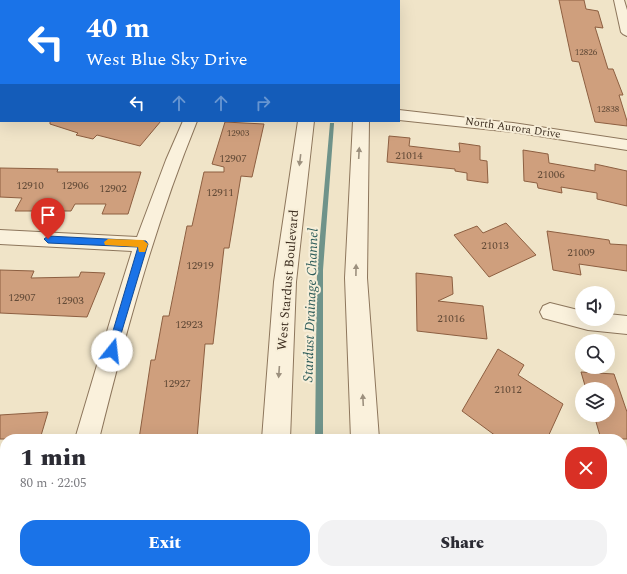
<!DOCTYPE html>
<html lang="en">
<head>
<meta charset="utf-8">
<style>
	:root { --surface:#fff; --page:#f2f2f3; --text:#2b2b33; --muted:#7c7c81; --accent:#1a73e8 }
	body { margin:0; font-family:Spectral,serif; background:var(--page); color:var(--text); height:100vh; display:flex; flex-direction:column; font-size:15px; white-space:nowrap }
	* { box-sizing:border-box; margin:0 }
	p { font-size:13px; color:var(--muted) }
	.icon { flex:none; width:22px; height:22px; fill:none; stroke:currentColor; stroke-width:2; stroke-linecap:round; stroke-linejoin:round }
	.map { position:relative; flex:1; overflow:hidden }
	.panel { position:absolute; left:0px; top:434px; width:627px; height:140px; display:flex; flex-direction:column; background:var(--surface); border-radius:16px 16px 0 0; box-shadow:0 4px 16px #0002 }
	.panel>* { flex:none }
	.hud { position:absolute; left:0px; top:0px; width:400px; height:122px; box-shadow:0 4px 16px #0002; background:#1a73e8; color:#fff; overflow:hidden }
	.controls { position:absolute; left:575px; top:286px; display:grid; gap:8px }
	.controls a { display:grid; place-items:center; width:40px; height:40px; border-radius:50%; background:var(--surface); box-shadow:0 4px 16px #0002; font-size:20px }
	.pin { position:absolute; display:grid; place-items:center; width:34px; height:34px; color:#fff; margin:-41px -17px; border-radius:50% 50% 50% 0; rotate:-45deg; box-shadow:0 0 4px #0007 }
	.pin .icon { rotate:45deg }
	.me { position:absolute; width:44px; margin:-22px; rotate:16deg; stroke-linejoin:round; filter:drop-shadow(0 0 3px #0008) }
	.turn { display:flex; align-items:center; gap:14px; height:84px; padding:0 20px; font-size:18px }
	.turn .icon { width:52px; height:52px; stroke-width:2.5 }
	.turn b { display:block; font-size:28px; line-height:34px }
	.lanes { display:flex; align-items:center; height:38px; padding:0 20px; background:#0003; justify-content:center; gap:20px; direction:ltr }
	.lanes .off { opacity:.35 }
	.round { display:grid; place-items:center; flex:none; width:42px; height:42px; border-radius:16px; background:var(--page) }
	.overview { display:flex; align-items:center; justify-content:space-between; height:68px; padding:0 20px }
	h1 { font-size:24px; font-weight:800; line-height:30px }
	.cta { display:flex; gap:8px; margin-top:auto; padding:8px 20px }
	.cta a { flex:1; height:46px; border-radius:16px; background:var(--accent); color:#fff; font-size:16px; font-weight:800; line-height:46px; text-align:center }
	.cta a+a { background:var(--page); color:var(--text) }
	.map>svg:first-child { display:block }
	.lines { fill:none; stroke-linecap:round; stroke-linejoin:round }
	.stream { fill:#6f938a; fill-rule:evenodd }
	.building { fill:#cf9f7d; stroke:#8d5f41 }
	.minor-casing { stroke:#8d765c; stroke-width:2 }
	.tertiary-casing { stroke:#8d765c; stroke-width:2 }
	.minor { fill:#faf1dc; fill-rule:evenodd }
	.tertiary { fill:#faf1dc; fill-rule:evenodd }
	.oneway { fill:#9c907e }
	.route { fill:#1a73e8; stroke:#114b97 }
	.slow { fill:#f59e0b }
	.labels { text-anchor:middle; stroke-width:4; stroke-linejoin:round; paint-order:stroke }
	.far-number-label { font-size:9px; fill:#624a37 }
	.far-street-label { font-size:11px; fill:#3d2e20; stroke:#f7eed8 }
	.number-label { font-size:11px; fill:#624a37 }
	.street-label { font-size:13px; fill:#3d2e20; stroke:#f7eed8 }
	.water-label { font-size:14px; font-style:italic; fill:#2f5d5a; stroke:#f7eed8 }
</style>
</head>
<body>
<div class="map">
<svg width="627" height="574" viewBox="0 0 627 574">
	<rect width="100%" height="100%" fill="#f0e4c8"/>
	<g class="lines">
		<!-- stream -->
		<path class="stream" d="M 360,0 L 364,0 L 364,1 L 360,1 Z
			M 330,123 L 334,123 L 334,124 L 323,270 L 323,439 L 315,439 L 317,270 Z
			M 317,569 L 325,569 L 325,574 L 317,574 Z"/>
	</g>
	<!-- building -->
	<path class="building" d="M 559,0 L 584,0 L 586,9 L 598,11 L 603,28 L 595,27 L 608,69 L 613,69 L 623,95 L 619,95 L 627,121 L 627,126 L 595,122 L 579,62 L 572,61 Z
		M 50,121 L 161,121 L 140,146 L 97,135 L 93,139 L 76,135 L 78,133 L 50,124 Z
		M 225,122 L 264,124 L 252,177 L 241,176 L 229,248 L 224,248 L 213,344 L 205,344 L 197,439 L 139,439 L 151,360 L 155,360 L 163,316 L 169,316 L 187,226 L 192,226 L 204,172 L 224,172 L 224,167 L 212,164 Z
		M 389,136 L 410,138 L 409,146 L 460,152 L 459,143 L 480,146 L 480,160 L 487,161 L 488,183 L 467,180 L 467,173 L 455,171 L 455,169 L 387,162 Z
		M 523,150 L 548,154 L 549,163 L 595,171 L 595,164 L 627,171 L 627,206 L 597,199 L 597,193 L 561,187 L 562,193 L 538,188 L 537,183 L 524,181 Z
		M 0,168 L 58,169 L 57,172 L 141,172 L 128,214 L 102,214 L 106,204 L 75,204 L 71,211 L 15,211 L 22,198 L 0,197 Z
		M 506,223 L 536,255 L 489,277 L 454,235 L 477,226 L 483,233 Z
		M 547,231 L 609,240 L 610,244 L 627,245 L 627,271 L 579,264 L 581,275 L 553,270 Z
		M 0,270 L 34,271 L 31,278 L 79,277 L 81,272 L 105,273 L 87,317 L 0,313 Z
		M 416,273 L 452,277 L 453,294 L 438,301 L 483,306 L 487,339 L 417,331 Z
		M 498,349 L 524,365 L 518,375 L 563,404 L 547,439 L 500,439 L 462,411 Z
		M 581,372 L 614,374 L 627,412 L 627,439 L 601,439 L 594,415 L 608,415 L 608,389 L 586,389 Z
		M 48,412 L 40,439 L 0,439 L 0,415 Z"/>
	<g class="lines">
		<defs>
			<path id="minor" d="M 208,0 L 226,0 L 226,1 L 208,1 Z
				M 614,0 L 624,0 L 627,10 L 627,36 L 623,34 L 621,32 Z
				M 0,11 L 1,11 L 1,17 L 0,17 Z
				M 0,44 L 1,44 L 1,52 L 0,52 Z
				M 399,110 L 513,123 L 627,140 L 627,150 L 513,132 L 399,120 Z
				M 183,121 L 197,121 C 155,224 126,331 99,439 L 75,439 L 111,318 L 132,251 L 0,244 L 0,230 L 137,237 L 166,160 Z
				M 550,303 L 582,311 L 582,319 L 608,319 L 608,314 L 627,316 L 627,334 L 588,330 L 543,318 L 540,312 L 543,306 Z
				M 0,551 L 5,551 L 5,569 L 16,569 L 15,574 L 0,574 Z
				M 37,569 L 65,569 L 63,574 L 35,574 Z"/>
			<path id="tertiary" d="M 335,0 L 347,0 L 347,1 L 335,1 Z
				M 373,0 L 385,0 L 385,1 L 373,1 Z
				M 298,121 L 314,121 L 296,282 L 290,439 L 262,439 L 274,282 Z
				M 353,121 L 369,121 L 367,278 L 379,439 L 351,439 L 345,278 Z
				M 254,569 L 286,569 L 285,574 L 253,574 Z
				M 356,569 L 388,569 L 389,574 L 357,574 Z"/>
		</defs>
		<!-- minor casing -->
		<use href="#minor" class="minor-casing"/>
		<!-- tertiary casing -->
		<use href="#tertiary" class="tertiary-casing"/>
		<!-- minor -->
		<use href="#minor" class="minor"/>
		<!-- tertiary -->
		<use href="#tertiary" class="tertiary"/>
	</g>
	<!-- one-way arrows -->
	<defs><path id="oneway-solid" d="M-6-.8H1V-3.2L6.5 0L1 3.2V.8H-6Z"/></defs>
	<g class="oneway">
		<use href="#oneway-solid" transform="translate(359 153) rotate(-87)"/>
		<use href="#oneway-solid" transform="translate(300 160) rotate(97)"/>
		<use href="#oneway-solid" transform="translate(356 270) rotate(-89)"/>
		<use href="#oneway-solid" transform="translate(279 372) rotate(94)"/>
		<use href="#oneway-solid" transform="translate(363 400) rotate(-93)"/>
	</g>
	<!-- route -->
	<path class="route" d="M 48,236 L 146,241 L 148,244 L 115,354 L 112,356 L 108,354 L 107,351 L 138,247 L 48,243 L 44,239 Z"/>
	<!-- slow -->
	<path class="slow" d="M 108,239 L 143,240 L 148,244 L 145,252 L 139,252 L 138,247 L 105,245 L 104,242 Z"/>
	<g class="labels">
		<!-- far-number labels -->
		<g class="far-number-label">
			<text x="586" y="55">12826</text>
			<text x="608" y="112">12838</text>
			<text x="238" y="136">12903</text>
		</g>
		<!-- far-street labels -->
		<g class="far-street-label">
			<text transform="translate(513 127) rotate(8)" y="4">North Aurora Drive</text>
		</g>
		<!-- number labels -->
		<g class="number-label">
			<text x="409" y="159">21014</text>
			<text x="233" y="162">12907</text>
			<text x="551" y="178">21006</text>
			<text x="30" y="189">12910</text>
			<text x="75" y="189">12906</text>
			<text x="113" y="192">12902</text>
			<text x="220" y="196">12911</text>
			<text x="495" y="249">21013</text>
			<text x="581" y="256">21009</text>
			<text x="200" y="269">12919</text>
			<text x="22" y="301">12907</text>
			<text x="70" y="304">12903</text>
			<text x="451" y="322">21016</text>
			<text x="189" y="328">12923</text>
			<text x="177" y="387">12927</text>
			<text x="508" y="393">21012</text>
		</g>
		<!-- street labels -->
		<g class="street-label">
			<text transform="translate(287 280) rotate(-85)" y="5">West Stardust Boulevard</text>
		</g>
		<!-- water labels -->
		<g class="water-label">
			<text transform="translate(310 305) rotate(-88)" y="5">Stardust Drainage Channel</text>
		</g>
	</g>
</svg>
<div class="controls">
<a><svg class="icon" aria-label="sound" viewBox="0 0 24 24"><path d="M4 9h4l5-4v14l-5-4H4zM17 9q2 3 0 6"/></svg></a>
<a><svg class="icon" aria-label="search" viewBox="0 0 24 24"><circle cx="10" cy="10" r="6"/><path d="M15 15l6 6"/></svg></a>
<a><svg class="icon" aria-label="layers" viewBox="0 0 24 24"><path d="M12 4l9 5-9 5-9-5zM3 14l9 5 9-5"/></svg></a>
</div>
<div class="pin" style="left:48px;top:239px;background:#d93025"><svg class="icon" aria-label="arrive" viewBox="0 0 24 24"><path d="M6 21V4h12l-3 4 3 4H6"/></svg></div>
<svg class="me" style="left:112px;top:351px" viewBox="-20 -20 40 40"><circle r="19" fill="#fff"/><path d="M0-13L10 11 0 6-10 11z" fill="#1a73e8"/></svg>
<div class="hud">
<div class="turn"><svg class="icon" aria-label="left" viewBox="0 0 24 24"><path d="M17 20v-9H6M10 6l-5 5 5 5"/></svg><div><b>40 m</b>West Blue Sky Drive</div></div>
<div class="lanes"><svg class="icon" aria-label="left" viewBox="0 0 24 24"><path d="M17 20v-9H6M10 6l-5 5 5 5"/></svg><svg class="icon off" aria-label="ahead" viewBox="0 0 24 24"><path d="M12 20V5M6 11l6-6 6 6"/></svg><svg class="icon off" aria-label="ahead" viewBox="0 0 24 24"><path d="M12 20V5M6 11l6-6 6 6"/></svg><svg class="icon off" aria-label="right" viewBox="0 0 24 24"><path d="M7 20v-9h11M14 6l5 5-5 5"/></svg></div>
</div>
<section class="panel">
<div class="overview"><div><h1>1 min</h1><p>80 m · 22:05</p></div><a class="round" style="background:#d93025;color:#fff"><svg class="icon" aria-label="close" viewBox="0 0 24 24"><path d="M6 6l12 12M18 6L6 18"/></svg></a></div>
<div class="cta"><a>Exit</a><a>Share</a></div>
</section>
</div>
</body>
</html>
